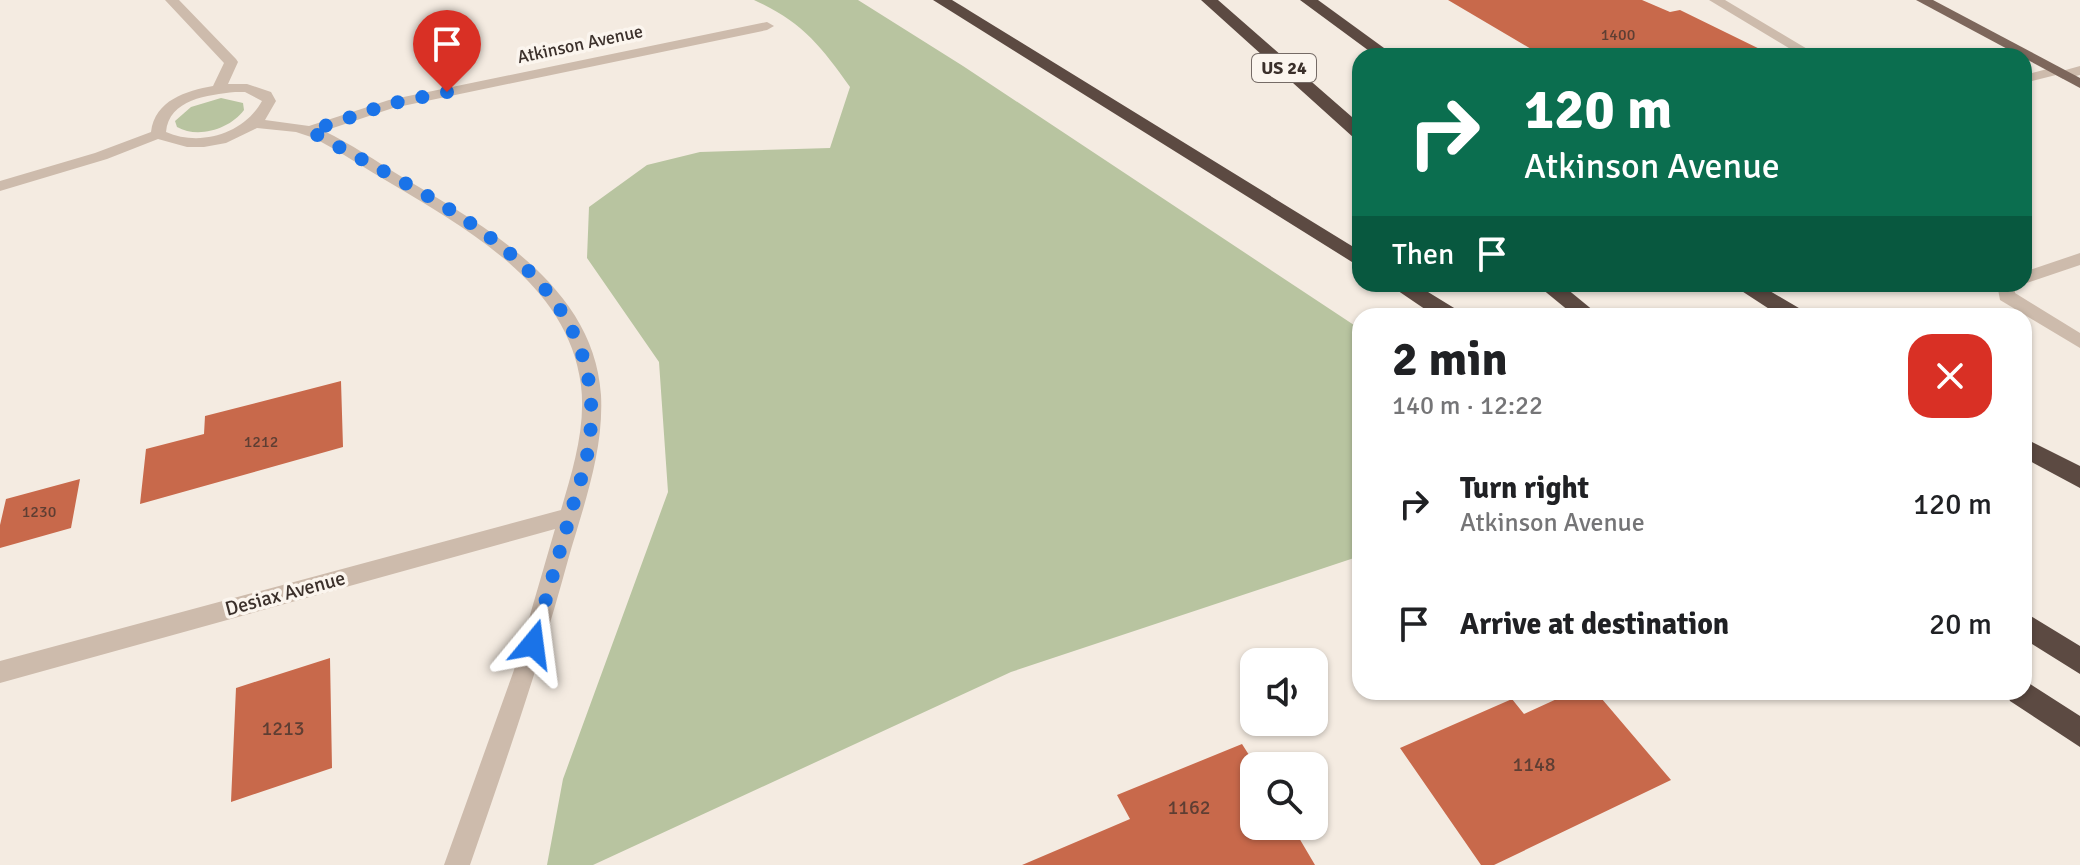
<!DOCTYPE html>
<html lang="en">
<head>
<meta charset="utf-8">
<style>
	:root { --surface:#fff; --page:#f6f6f6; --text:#202124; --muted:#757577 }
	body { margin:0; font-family:Signika,sans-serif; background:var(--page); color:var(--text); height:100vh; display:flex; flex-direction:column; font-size:30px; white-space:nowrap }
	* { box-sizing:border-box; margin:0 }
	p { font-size:26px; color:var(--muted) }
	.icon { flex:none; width:44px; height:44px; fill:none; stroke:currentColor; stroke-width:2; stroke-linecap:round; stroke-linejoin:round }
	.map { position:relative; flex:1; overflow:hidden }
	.panel { position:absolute; left:1352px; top:308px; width:680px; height:392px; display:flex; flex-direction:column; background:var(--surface); border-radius:24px; box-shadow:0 2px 6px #0004 }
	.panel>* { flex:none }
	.hud { position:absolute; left:1352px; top:48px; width:680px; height:244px; border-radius:24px; box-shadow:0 2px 6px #0004; background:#0b6e4f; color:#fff; overflow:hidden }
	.tools { position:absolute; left:1240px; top:648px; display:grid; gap:16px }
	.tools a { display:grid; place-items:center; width:88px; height:88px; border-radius:16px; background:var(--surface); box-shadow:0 2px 6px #0004; font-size:40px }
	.pin { position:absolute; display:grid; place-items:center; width:68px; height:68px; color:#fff; margin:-82px -34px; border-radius:50% 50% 50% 0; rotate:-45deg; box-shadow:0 0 8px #0007 }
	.pin .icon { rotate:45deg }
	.me { position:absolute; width:88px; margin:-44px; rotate:16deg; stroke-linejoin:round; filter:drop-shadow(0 0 6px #0008) }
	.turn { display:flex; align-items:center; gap:28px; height:168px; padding:0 40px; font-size:36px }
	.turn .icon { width:104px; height:104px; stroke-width:2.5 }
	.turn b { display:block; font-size:56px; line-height:68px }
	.then { display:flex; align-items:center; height:76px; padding:0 40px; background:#0003; gap:16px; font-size:30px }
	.round { display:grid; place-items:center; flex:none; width:84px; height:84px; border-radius:24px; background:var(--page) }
	.summary { display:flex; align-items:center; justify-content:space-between; height:136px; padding:0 40px }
	h1 { font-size:48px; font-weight:700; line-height:60px }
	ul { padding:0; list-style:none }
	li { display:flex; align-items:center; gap:24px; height:120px; padding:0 40px }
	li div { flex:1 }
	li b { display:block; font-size:30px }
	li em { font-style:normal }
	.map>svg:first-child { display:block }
	.green { fill:#b8c4a0 }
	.building { fill:#c8694b }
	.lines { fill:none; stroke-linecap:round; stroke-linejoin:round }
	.minor { fill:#cdbbac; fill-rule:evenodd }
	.major { fill:#7d675c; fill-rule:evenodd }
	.highway { fill:#5c4a42; fill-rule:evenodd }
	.route { stroke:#1a73e8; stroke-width:14; stroke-dasharray:0 25.2 }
	.labels { text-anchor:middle; stroke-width:7; stroke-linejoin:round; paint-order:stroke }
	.number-label { font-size:16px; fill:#5e3e33 }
	.far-street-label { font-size:18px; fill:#3b302b; stroke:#fbf5ee }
	.shield { fill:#fbf5ee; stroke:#756b66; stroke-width:2 }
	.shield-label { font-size:18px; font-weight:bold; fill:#3b302b }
	.street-label { font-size:20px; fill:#3b302b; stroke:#fbf5ee }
	.near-number-label { font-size:20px; fill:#5e3e33 }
</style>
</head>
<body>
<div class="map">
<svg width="2080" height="865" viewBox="0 0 2080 865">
	<rect width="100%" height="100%" fill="#f4ebe1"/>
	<!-- green -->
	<path class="green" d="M 754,0 L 858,0 L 963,66 L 1360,329 L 1360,556 L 1011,672 L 593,865 L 547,865 L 563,779 L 668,492 L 659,362 L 587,258 L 589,207 L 647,165 L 700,152 L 830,148 L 850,87 C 820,45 802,22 754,0 Z
		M 221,98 L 243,103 L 244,110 C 230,129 198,139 177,127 L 175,121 L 191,107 Z"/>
	<!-- building -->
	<path class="building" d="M 1448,0 L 1642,0 L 1670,12 L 1680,10 L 1774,56 L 1543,56 Z
		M 341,381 L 343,447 L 140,504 L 146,449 L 204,434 L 205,416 Z
		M 80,479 L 71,528 L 0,548 L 0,525 L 6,499 Z
		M 330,658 L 332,768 L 231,802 L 236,688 Z
		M 1572,692 L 1596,692 L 1671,780 L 1494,865 L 1481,865 L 1400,748 L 1512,699 L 1524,714 Z
		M 1242,744 L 1256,766 L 1254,826 L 1292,826 L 1315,865 L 1022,865 L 1130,819 L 1117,795 Z"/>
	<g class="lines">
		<!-- minor -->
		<path class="minor" d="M 165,0 L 179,0 L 236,59 L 238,62 L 228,84 L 247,84 L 271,92 L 276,101 L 265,120 L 309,126 L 389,100 L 767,22 L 774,26 L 767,30 L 393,108 L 324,131 C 351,144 376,161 402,177 C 485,226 594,286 601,395 C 604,452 583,507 568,560 C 540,663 505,764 470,865 L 444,865 L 514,670 L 555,529 L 0,683 L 0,661 L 561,510 C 573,469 586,428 581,385 C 568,285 470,231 392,184 C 366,169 341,152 314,138 L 296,132 L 257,128 L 226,143 L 204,147 L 187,147 L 158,139 L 107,159 L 0,191 L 0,181 L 95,153 L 151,132 C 155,100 186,91 213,86 L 224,63 ZM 235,92 L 245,92 L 262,101 C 244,134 200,147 166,132 C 169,99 208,95 235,92 Z
			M 1709,0 L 1725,0 L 1819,56 L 1802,56 Z
			M 2080,66 L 2080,75 L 2063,79 L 2056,75 L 2024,83 L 2024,75 L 2055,67 L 2062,71 Z
			M 2080,253 L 2080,265 L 2024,284 L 2024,272 Z
			M 1997,284 L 2015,284 L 2015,293 L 2080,333 L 2080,348 L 2000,300 Z"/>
		<!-- major -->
		<path class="major" d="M 1916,0 L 1933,0 L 2080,78 L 2080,88 Z"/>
		<!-- highway -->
		<path class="highway" d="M 933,0 L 952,0 L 1360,251 L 1360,267 Z
			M 1201,0 L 1218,0 L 1360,124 L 1360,139 L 1354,138 Z
			M 1300,0 L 1318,0 L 1395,56 L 1376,56 Z
			M 1388,284 L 1415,284 L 1459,311 L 1462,316 L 1435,316 Z
			M 1536,284 L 1561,284 L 1600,316 L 1575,316 Z
			M 1731,284 L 1758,284 L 1804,311 L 1807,316 L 1780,316 Z
			M 2024,438 L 2080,466 L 2080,488 L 2024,458 Z
			M 2024,612 L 2080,646 L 2080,674 L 2024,639 Z
			M 2024,680 L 2080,716 L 2080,747 L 2010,701 L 2006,692 L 2024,692 Z"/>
	</g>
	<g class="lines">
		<!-- route -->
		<path class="route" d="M 447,92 L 389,104 L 310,131 C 435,202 618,274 588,450 C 585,470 577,490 572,509 C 559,554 546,599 533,644"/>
	</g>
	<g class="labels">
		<!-- number labels -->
		<g class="number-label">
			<text x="1618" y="40">1400</text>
			<text x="261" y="447">1212</text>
			<text x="39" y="517">1230</text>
		</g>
		<!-- far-street labels -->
		<g class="far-street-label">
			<text transform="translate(580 44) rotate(-12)" y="6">Atkinson Avenue</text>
		</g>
		<!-- shield labels -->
		<rect class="shield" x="1252" y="54" width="64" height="28" rx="6"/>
		<g class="shield-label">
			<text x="1284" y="74">US 24</text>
		</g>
		<!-- street labels -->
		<g class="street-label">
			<text transform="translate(285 593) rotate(-15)" y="7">Desiax Avenue</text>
		</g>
		<!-- near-number labels -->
		<g class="near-number-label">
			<text x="283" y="735">1213</text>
			<text x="1534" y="771">1148</text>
			<text x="1189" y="814">1162</text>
		</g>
	</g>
</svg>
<div class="tools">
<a><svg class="icon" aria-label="sound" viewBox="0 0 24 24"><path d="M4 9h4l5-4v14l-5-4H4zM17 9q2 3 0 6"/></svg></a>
<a><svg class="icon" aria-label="search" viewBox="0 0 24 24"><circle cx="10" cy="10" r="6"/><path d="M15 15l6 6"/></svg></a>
</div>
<div class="pin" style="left:447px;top:92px;background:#d93025"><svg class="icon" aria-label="arrive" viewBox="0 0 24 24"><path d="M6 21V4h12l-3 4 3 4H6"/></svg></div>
<svg class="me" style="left:533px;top:644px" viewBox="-20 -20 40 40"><path d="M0-17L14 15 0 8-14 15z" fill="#1a73e8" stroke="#fff" stroke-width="4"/></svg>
<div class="hud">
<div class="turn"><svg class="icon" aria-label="right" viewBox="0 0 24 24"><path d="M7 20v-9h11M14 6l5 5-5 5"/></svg><div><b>120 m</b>Atkinson Avenue</div></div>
<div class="then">Then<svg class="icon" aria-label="arrive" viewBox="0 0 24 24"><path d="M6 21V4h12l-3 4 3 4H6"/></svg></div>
</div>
<section class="panel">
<div class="summary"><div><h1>2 min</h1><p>140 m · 12:22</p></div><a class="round" style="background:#d93025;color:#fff"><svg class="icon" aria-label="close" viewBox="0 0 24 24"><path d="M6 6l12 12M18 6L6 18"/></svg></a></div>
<ul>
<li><svg class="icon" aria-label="right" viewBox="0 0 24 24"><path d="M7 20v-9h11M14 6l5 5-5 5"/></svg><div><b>Turn right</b><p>Atkinson Avenue</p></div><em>120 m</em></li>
<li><svg class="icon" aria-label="arrive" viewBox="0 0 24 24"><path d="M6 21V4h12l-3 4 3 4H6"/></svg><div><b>Arrive at destination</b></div><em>20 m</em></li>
</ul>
</section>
</div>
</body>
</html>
